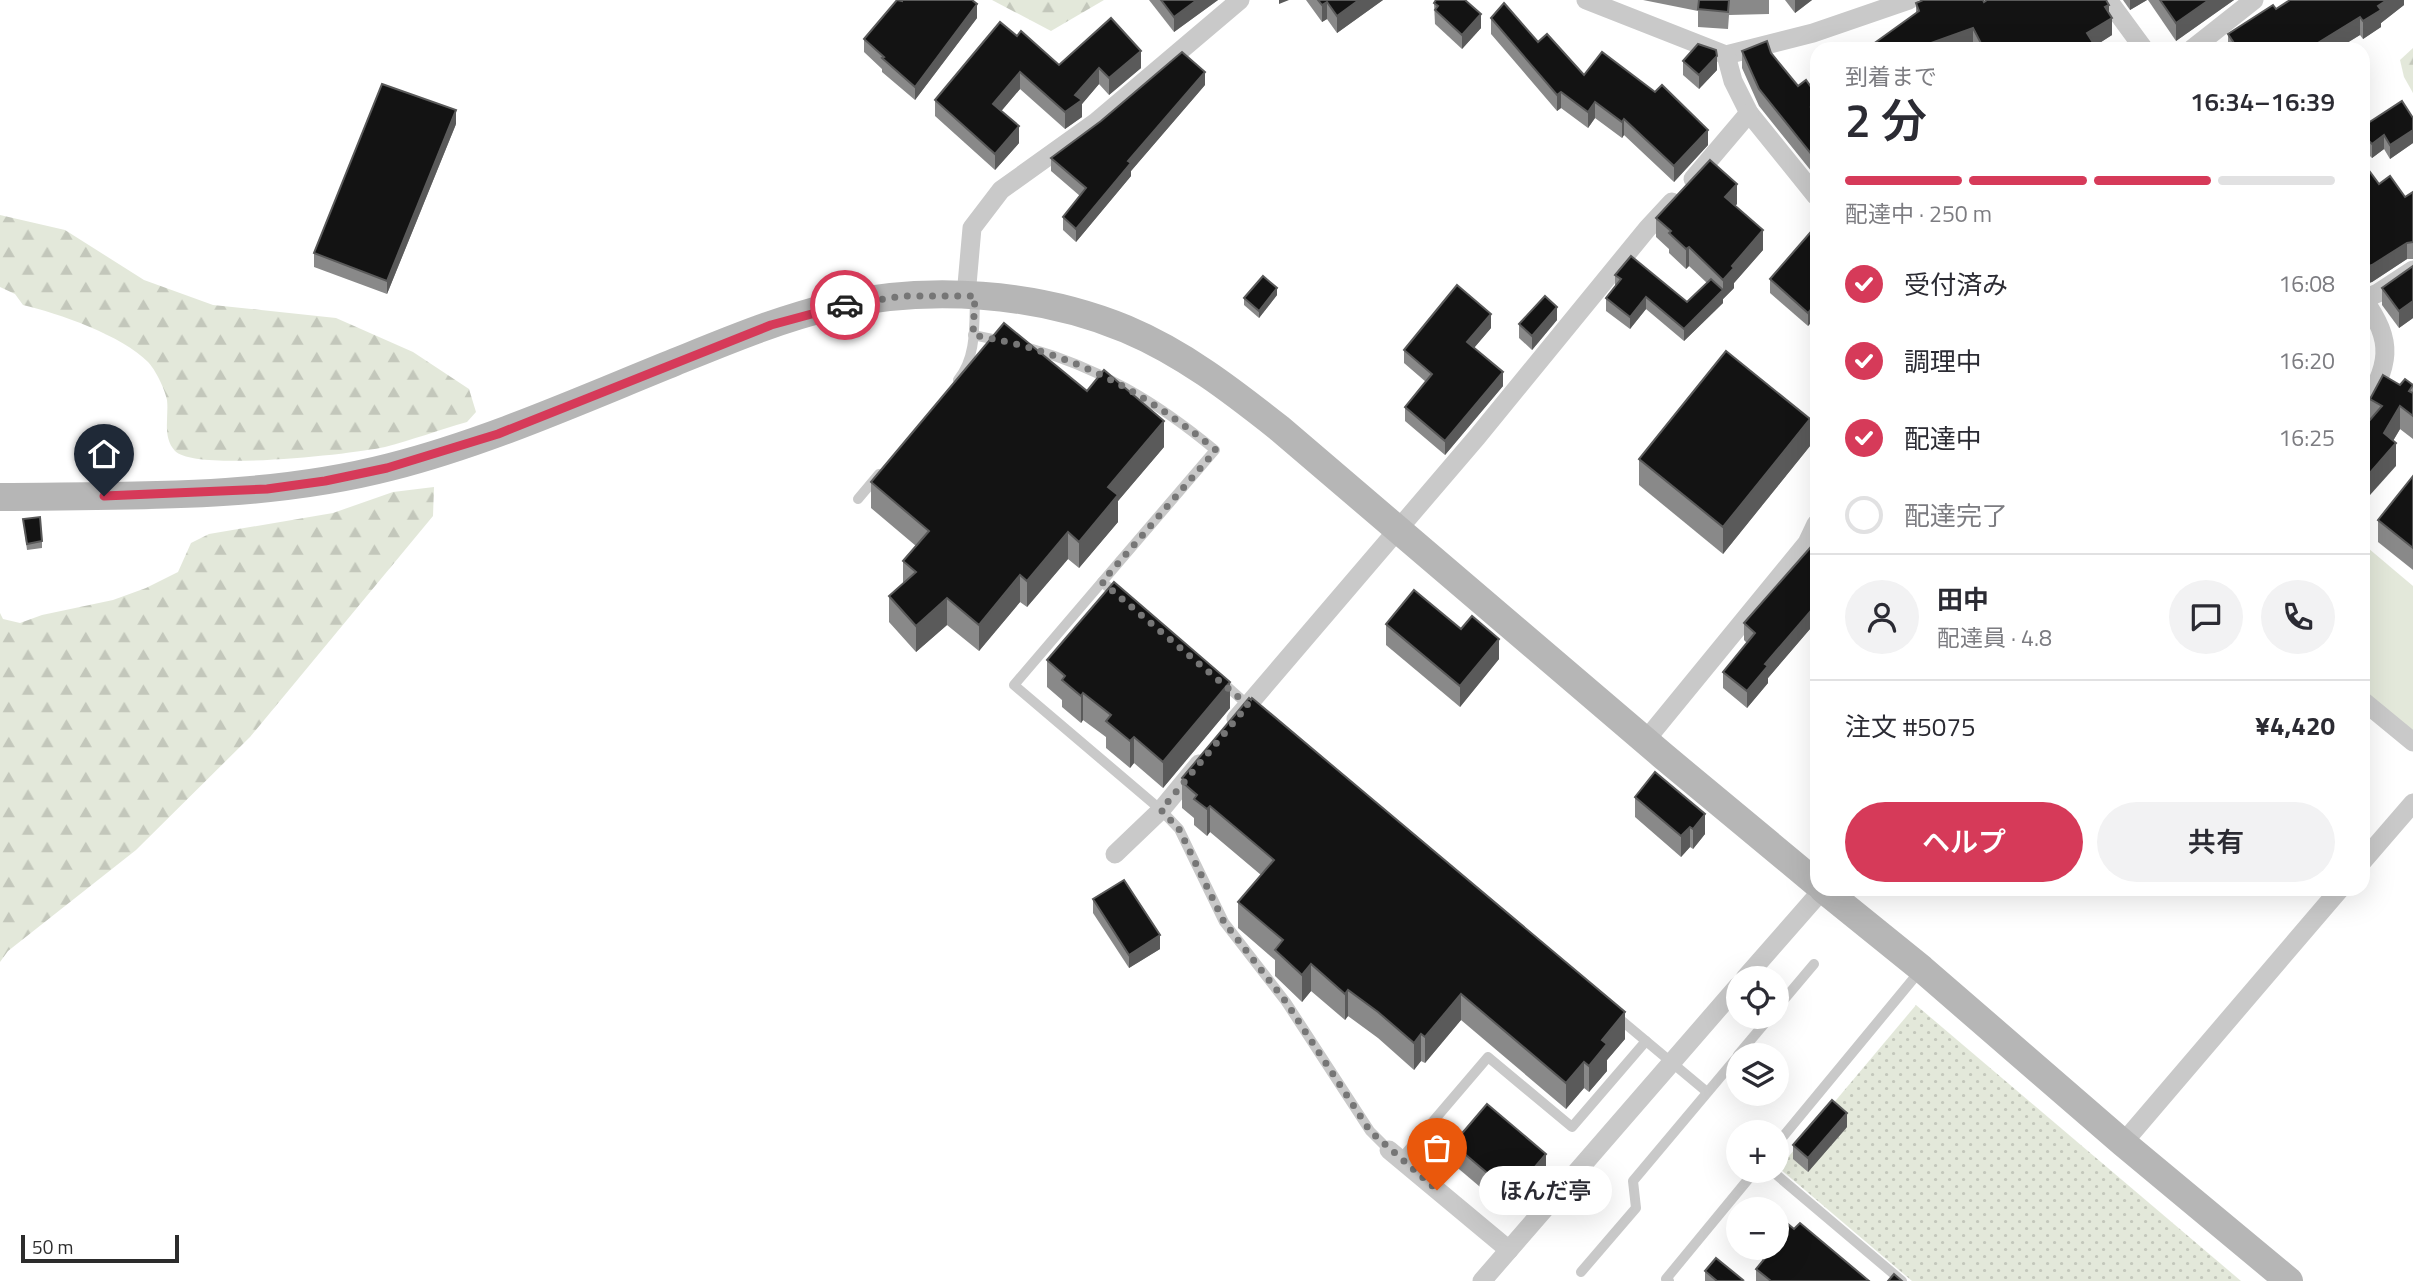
<!DOCTYPE html>
<html lang="ja">
<meta charset="utf-8">
<style>
:root{--surface:#fff;--page:#f2f2f3;--text:#2b2b33;--muted:#7c7c81;--line:#e1e1e2;--accent:#d63a59}
body{margin:0;font-family:"Titillium Web","Noto Sans JP",sans-serif;background:var(--page);color:var(--text);height:100vh;display:flex;flex-direction:column;font-size:26px;white-space:nowrap}
*{box-sizing:border-box;margin:0}
p{font-size:23px;color:var(--muted)}
.icon{flex:none;width:38px;height:38px;fill:none;stroke:currentColor;stroke-width:2;stroke-linecap:round;stroke-linejoin:round}
.map{position:relative;flex:1;overflow:hidden}
.side{position:absolute;left:1810px;top:42px;width:560px;height:854px;display:flex;flex-direction:column;background:var(--surface);border-radius:21px;box-shadow:0 7px 28px #0002}
.side>*{flex:none}
.controls{position:absolute;left:1726px;top:966px;display:grid;gap:14px}
.controls a{display:grid;place-items:center;width:63px;height:63px;border-radius:50%;background:var(--surface);box-shadow:0 7px 28px #0002;font-size:35px}
.scale{position:absolute;left:21px;bottom:18px;width:158px;box-sizing:border-box;padding-left:7px;border:4px solid #2c2c2c;border-top:0;font-size:19px;line-height:24px;white-space:nowrap;color:#2c2c2c;-webkit-text-stroke:5px #fff;paint-order:stroke}
.pin{position:absolute;display:grid;place-items:center;width:60px;height:60px;color:#fff;margin:-72px -30px;border-radius:50% 50% 50% 0;rotate:-45deg;box-shadow:0 0 7px #0007}
.pin .icon{rotate:45deg}
.courier{position:absolute;display:grid;place-items:center;width:70px;height:70px;margin:-35px;border:5px solid #d63a59;border-radius:50%;background:#fff;color:#222;box-shadow:0 2px 9px #0007}
.bubble{position:absolute;height:49px;border-radius:24px;background:var(--surface);box-shadow:0 7px 28px #0002;font-size:23px;font-weight:600;line-height:49px;text-align:center}
.summary em{font-style:normal;font-weight:600}
.summary div{display:flex;flex-direction:column-reverse}
.summary{display:flex;align-items:center;justify-content:space-between;height:119px;padding:0 35px}
h1{font-size:46px;font-weight:600;line-height:52px}
.bar{display:grid;grid-template-columns:repeat(4,1fr);gap:10px 7px;align-content:center;height:84px;padding:0 35px}
.bar i{height:9px;border-radius:5px;background:var(--line)}
.bar .selected{background:var(--accent)}
.bar p{grid-column:span 4}
.line{display:flex;align-items:center;gap:18px;padding:0 35px;border-top:2px solid var(--line)}
.line div{flex:1}
.round{display:grid;place-items:center;flex:none;width:74px;height:74px;border-radius:37px;background:var(--page)}
ol{padding:0 35px;list-style:none}
li{display:flex;align-items:center;gap:21px;height:77px}
li p{margin-inline-start:auto}
li .icon{padding:7px;border-radius:50%;background:var(--accent);color:#fff;stroke-width:4}
li:last-child{color:var(--muted)}
li i{width:38px;height:38px;border:4px solid var(--line);border-radius:50%}
.action{display:flex;gap:14px;margin-top:auto;padding:14px 35px}
.action a{flex:1;height:80px;border-radius:42px;background:var(--accent);color:#fff;font-size:28px;font-weight:600;line-height:80px;text-align:center}
.action a+a{background:var(--page);color:var(--text)}
.map>svg:first-child{display:block}
.grass{fill:#e3e8da}
.forest{fill:url(#forest-firs)}
.park{fill:url(#park-dots)}
.lines{fill:none;stroke-linecap:round;stroke-linejoin:round}
.lane{stroke:#c9c9c9;stroke-width:10}
.street{stroke:#c9c9c9;stroke-width:19}
.secondary{stroke:#b6b6b6;stroke-width:28}
.wall{fill:#898989}
.shaded-wall{fill:#5a5a5a}
.building{fill:#131313;stroke:#5a5a5a;stroke-width:2}
.done{stroke:#767676;stroke-width:7;stroke-dasharray:0 12.6}
.route{stroke:#d63a59;stroke-width:9}
</style>
<div class="map">
<svg width="2413" height="1281" viewBox="0 0 2413 1281">
<defs>
<pattern id="forest-firs" width="22" height="20" patternUnits="userSpaceOnUse" patternTransform="scale(1.75)"><rect width="22" height="20" fill="#e3e8da"/><path d="M5 1l3.5 6h-7zM16 11l3.5 6h-7z" fill="#c3c7bb"/></pattern>
<pattern id="park-dots" width="8" height="8" patternUnits="userSpaceOnUse" patternTransform="scale(1.75)"><rect width="8" height="8" fill="#e3e8da"/><path d="M2 2h.1M6 6h.1" fill="none" stroke="#c3c7bb" stroke-width="1.8" stroke-linecap="round"/></pattern>
</defs>
<rect width="100%" height="100%" fill="#fff"/>
<path class="grass" d="M2362,543L2413,586V733L2363,690Z"/>
<g class="forest">
<path d="M992,0H1104L1051,31Z"/>
<path d="M2413,48V93L2404,77L2400,60Z"/>
<path d="M0,215L65,230L144,280L213,305L336,318L413,352L469,389L476,412L467,422C439,430 412,440 385,447C354,454 195,472 175,451C162,437 169,417 167,400C165,389 155,369 148,362C123,336 58,313 23,305L15,294L0,287Z"/>
<path d="M434,487L433,516L250,737L136,850L8,951L0,962V613L3,619L20,623L42,615L113,600L146,588L178,572L191,543L209,534L333,513L393,492Z"/>
</g>
<path class="park" d="M1916,1005L2241,1281H1912L1779,1168Z"/>
<g class="lines">
<g class="lane">
<path d="M973,335L1002,341"/>
<path d="M1026,347C1100,368 1156,401 1215,450L1102,582L1118,595"/>
<path d="M958,380C977,357 974,324 975,297"/>
<path d="M858,499L879,474"/>
<path d="M1102,582L1014,685L1161,810L1179,829L1224,922L1286,1002L1370,1131L1389,1150"/>
<path d="M1221,681L1249,706"/>
<path d="M1776,1009L1814,964"/>
<path d="M1616,1016L1707,1092"/>
<path d="M1738,1055L1770,1017"/>
<path d="M1776,1145L1919,972"/>
<path d="M1400,1160L1488,1057L1572,1127L1646,1041"/>
<path d="M1772,1171L1902,1281"/>
<path d="M1581,1272L1636,1208L1633,1181L1738,1056"/>
<path d="M1669,1281L1666,1279L1755,1171"/>
</g>
<g class="street">
<path d="M1586,0L1726,55L1813,33L1909,0"/>
<path d="M2108,0L2144,49"/>
<path d="M2192,49L2254,0"/>
<path d="M1726,55L1733,81L1749,113L1816,196"/>
<path d="M1693,179L1749,113"/>
<path d="M966,296L972,228L1001,190L1096,122L1240,0"/>
<path d="M2362,297C2396,344 2389,364 2362,412"/>
<path d="M2364,299L2378,293L2413,270"/>
<path d="M2362,700L2413,742"/>
<path d="M1236,719L1477,437L1647,229L1672,202"/>
<path d="M1645,741L1807,543L1816,524"/>
<path d="M1115,854L1161,810L1199,764"/>
<path d="M2362,862L2413,803"/>
<path d="M1745,978L1823,889"/>
<path d="M2123,1143L2340,889"/>
<path d="M1389,1150L1509,1250"/>
<path d="M1482,1281L1738,986"/>
</g>
<g class="secondary">
<path d="M0,497C130,495 262,500 390,467C488,442 581,400 675,362C727,341 779,319 834,306C929,285 1036,292 1126,329C1183,353 1231,390 1279,428L1662,755L1816,883"/>
<path d="M1823,889L1922,969L2123,1143L2289,1281"/>
</g>
</g>
<g class="wall">
<path d="M1149,0H1218L1174,32Z"/>
<path d="M1306,0H1383L1337,33L1327,19L1322,22Z"/>
<path d="M1643,0H1769V14L1729,15L1728,29L1698,27V11Z"/>
<path d="M1785,0H1812L1795,13Z"/>
<path d="M2123,0H2147L2130,10Z"/>
<path d="M2148,0H2234L2176,41Z"/>
<path d="M2404,0V5L2381,23V27L2363,39L2360,35L2337,49H2228V34L2276,9Z"/>
<path d="M1984,2L2109,13L2112,35L2095,46L2097,49H1975L1973,45L1963,49H1869V47L1916,13V3Z"/>
<path d="M1434,3L1481,28L1462,49L1435,24Z"/>
<path d="M977,18L915,100L882,72V69L864,52V39Z"/>
<path d="M1491,18L1538,42L1584,75L1708,145L1674,182L1624,135L1622,138L1595,118L1588,128L1561,108L1557,111L1491,34Z"/>
<path d="M1017,36L1059,65L1141,68L1109,95L1099,84L1082,104V117L1065,129L1020,89L1001,111L1019,143L995,170L935,116V100Z"/>
<path d="M1742,51L1771,53L1798,86L1816,94V177L1759,106L1742,68Z"/>
<path d="M1683,61L1717,70L1699,89L1683,75Z"/>
<path d="M1205,85L1131,171V176L1076,242L1063,230V217L1080,196L1051,171V158Z"/>
<path d="M2413,118V143L2390,159L2384,149L2372,158L2362,148V127Z"/>
<path d="M456,124L387,294L314,267V253Z"/>
<path d="M2362,161L2379,184L2405,197L2413,192V259H2407L2372,282L2362,285Z"/>
<path d="M1737,204L1735,206L1763,250L1734,283V288L1723,299V303L1684,341L1646,309L1630,329L1606,311V298L1615,286V275L1687,302L1707,283L1689,266L1686,269L1669,253V249L1656,237V218Z"/>
<path d="M1816,226V317L1808,326L1770,293V279Z"/>
<path d="M2413,266V318L2399,328L2382,305V288Z"/>
<path d="M1277,295L1259,318L1244,305V298Z"/>
<path d="M1557,320L1532,350L1519,338V324Z"/>
<path d="M1491,328L1474,348L1503,386L1445,455L1405,421V407L1426,382L1404,363V350Z"/>
<path d="M2400,385H2413V439L2400,429L2393,441L2396,466L2370,421V399Z"/>
<path d="M1087,391L1164,447L1118,501V522L1079,568L1068,559L1027,607L1020,602L979,651L947,625L916,652L889,622V596L903,583V561L916,546L871,508V482Z"/>
<path d="M1810,446L1723,554L1639,485V459Z"/>
<path d="M2413,476V570L2378,542V520Z"/>
<path d="M23,519L42,541V548L27,550Z"/>
<path d="M1816,553V622L1768,678V683L1747,708L1723,688V672L1747,643L1744,640V623Z"/>
<path d="M1386,624L1461,629L1499,659L1460,707L1386,645Z"/>
<path d="M1047,660L1230,708L1163,788L1134,763L1130,768L1106,748V737L1083,720L1081,723L1062,707V700L1047,687Z"/>
<path d="M1182,778L1625,1039L1607,1060V1071L1589,1092L1584,1088L1566,1109L1461,1020L1425,1063L1421,1061L1414,1070L1378,1038L1348,1016L1345,1020L1311,991L1302,1002L1275,976V960L1238,928V902L1261,875L1210,832L1207,836L1194,825V818L1182,808Z"/>
<path d="M1635,797L1705,834L1693,849L1690,847L1681,857L1635,817Z"/>
<path d="M1093,899L1160,949L1129,968L1093,913Z"/>
<path d="M1847,1127L1808,1172L1793,1159V1145Z"/>
<path d="M1453,1144L1546,1174L1512,1214L1453,1164Z"/>
<path d="M1794,1229L1869,1281H1756V1269L1762,1262V1248H1776Z"/>
<path d="M1705,1271L1743,1281H1705Z"/>
</g>
<g class="shaded-wall">
<path d="M1197,0H1218L1174,32V17Z"/>
<path d="M1279,0H1289L1279,4Z"/>
<path d="M1359,0H1383L1337,33V16Z"/>
<path d="M1795,0H1812L1795,13Z"/>
<path d="M2130,0H2147L2130,10Z"/>
<path d="M2209,0H2234L2176,41V23Z"/>
<path d="M2387,0H2404V5L2381,23V27L2363,39V21L2378,6Z"/>
<path d="M1327,2V19L1322,22V5Z"/>
<path d="M977,4V18L915,100V87Z"/>
<path d="M2109,5V20L2112,18V35L2090,49L2087,33L2105,7Z"/>
<path d="M1481,14V28L1462,49V35Z"/>
<path d="M2360,17V35L2337,49H2308Z"/>
<path d="M1973,28V45L1963,49H1931V43Z"/>
<path d="M1141,51V68L1109,95V78Z"/>
<path d="M1717,56V70L1699,89V75Z"/>
<path d="M1099,68V84L1082,104V117L1065,129V112L1075,95Z"/>
<path d="M1020,72V89L993,121V104Z"/>
<path d="M1205,72V85L1131,171V176L1076,242V229L1128,161Z"/>
<path d="M1561,92V108L1557,111V95Z"/>
<path d="M1595,102V118L1588,128V112Z"/>
<path d="M1816,103V121L1814,123L1811,107Z"/>
<path d="M456,110V124L387,294V281Z"/>
<path d="M1624,119V135L1622,138V122Z"/>
<path d="M1019,126V143L995,170V154Z"/>
<path d="M1708,130V145L1674,182V166Z"/>
<path d="M2413,130V143L2390,159V145Z"/>
<path d="M2384,135V149L2372,158V144Z"/>
<path d="M1737,184V204L1725,217V197Z"/>
<path d="M1763,230V250L1734,283V288L1723,299V280L1732,266Z"/>
<path d="M2407,243V259L2372,282L2362,285V268Z"/>
<path d="M1689,247V266L1686,269V249Z"/>
<path d="M1277,288V295L1259,318V311Z"/>
<path d="M1723,290V303L1684,341V329Z"/>
<path d="M1646,297V309L1630,329V317Z"/>
<path d="M2413,301V318L2399,328V311Z"/>
<path d="M1816,303V317L1808,326V313Z"/>
<path d="M1557,307V320L1532,350V336Z"/>
<path d="M1491,314V328L1467,356V342Z"/>
<path d="M2368,318V331L2362,338V324Z"/>
<path d="M1503,372V386L1445,455V441Z"/>
<path d="M2400,406V429L2384,456V433Z"/>
<path d="M1810,419V446L1723,554V527Z"/>
<path d="M1164,421V447L1118,501V522L1079,568V542L1108,487Z"/>
<path d="M2396,443V466L2362,504V482Z"/>
<path d="M1068,532V559L1027,607V581Z"/>
<path d="M1020,575V602L979,651V625Z"/>
<path d="M947,598V625L916,652V626Z"/>
<path d="M1816,605V622L1768,678V683L1747,708V691L1765,664Z"/>
<path d="M1499,639V659L1460,707V686Z"/>
<path d="M1230,682V708L1163,788V762Z"/>
<path d="M1083,693V720L1081,723V696Z"/>
<path d="M1134,737V763L1130,768V741Z"/>
<path d="M1210,806V832L1207,836V809Z"/>
<path d="M1705,814V834L1693,849V829Z"/>
<path d="M1690,827V847L1681,857V836Z"/>
<path d="M1160,935V949L1129,968V955Z"/>
<path d="M1311,964V991L1302,1002V975Z"/>
<path d="M1348,990V1016L1345,1020V994Z"/>
<path d="M1461,994V1020L1425,1063V1037Z"/>
<path d="M1625,1012V1039L1607,1060V1071L1589,1092V1066L1602,1040Z"/>
<path d="M1421,1034V1061L1414,1070V1043Z"/>
<path d="M1584,1062V1088L1566,1109V1083Z"/>
<path d="M1847,1113V1127L1808,1172V1158Z"/>
<path d="M1546,1154V1174L1512,1214V1194Z"/>
</g>
<g class="building">
<path d="M897,0L902,1V0H972L977,4L915,87L882,58L884,57L864,39Z"/>
<path d="M1161,0H1197L1174,17Z"/>
<path d="M1318,0H1359L1337,16L1327,2L1322,5Z"/>
<path d="M1436,0H1465L1481,14L1462,35L1435,10L1438,6L1434,3Z"/>
<path d="M1699,0H1729L1728,12L1698,9Z"/>
<path d="M1923,0H1983L1984,2L1987,0H2106L2109,5L2105,7L2112,18L2087,33L2097,49H1984L1973,28L1931,43L1935,49H1870L1869,47L1919,11L1916,3Z"/>
<path d="M2160,0H2209L2176,23Z"/>
<path d="M2290,0H2387L2378,6L2381,10L2363,21L2360,17L2308,49H2238L2228,34L2273,5L2276,9Z"/>
<path d="M1504,3L1538,42L1547,34L1584,75L1602,52L1655,92L1662,85L1708,130L1674,166L1624,119L1622,122L1595,102L1588,112L1561,92L1557,95L1491,18Z"/>
<path d="M1111,18L1141,51L1109,78L1099,68L1075,95L1082,100L1065,112L1020,72L993,104L1019,126L995,154L935,100L1000,22L1017,36L1021,31L1059,65Z"/>
<path d="M1767,41L1771,53L1798,86L1806,80L1816,94V103L1811,107L1814,110L1812,112L1816,117V160L1759,89L1742,51Z"/>
<path d="M1698,44L1716,50L1717,56L1699,75L1683,61Z"/>
<path d="M1182,52L1205,72L1128,161L1131,163L1076,229L1063,217L1086,188L1051,158L1101,121Z"/>
<path d="M382,84L456,110L387,281L314,253Z"/>
<path d="M2402,101L2413,118V130L2390,145L2384,135L2372,144L2362,134V127Z"/>
<path d="M1710,160L1737,184L1725,197L1763,230L1732,266L1734,268L1723,280L1689,247L1686,249L1669,233L1671,231L1656,218Z"/>
<path d="M2362,161L2379,184L2390,176L2405,197L2413,192V242L2407,243L2372,265L2362,268Z"/>
<path d="M1816,226V303L1808,313L1770,279Z"/>
<path d="M1631,256L1687,302L1711,279L1723,290L1684,329L1646,297L1630,317L1606,298L1621,279L1615,275Z"/>
<path d="M2413,266V301L2399,311L2382,288Z"/>
<path d="M1263,276L1277,288L1259,311L1244,298Z"/>
<path d="M1457,285L1491,314L1467,342L1503,372L1445,441L1405,407L1432,374L1404,350Z"/>
<path d="M1545,296L1557,307L1532,336L1519,324Z"/>
<path d="M2362,309L2368,318L2362,324Z"/>
<path d="M1004,323L1087,391L1104,370L1164,421L1108,487L1118,495L1079,542L1068,532L1027,581L1020,575L979,625L947,598L916,626L889,596L916,572L903,561L929,531L871,482Z"/>
<path d="M1726,351L1810,419L1723,527L1639,459Z"/>
<path d="M2383,375L2400,385L2405,379L2413,385L2409,391L2413,393V416L2400,406L2384,433L2396,443L2362,482V429L2382,406L2370,399Z"/>
<path d="M2413,476V548L2378,520Z"/>
<path d="M40,517L42,541L27,544L23,519Z"/>
<path d="M1810,548L1816,553V605L1765,664L1768,666L1747,691L1723,672L1755,633L1744,623Z"/>
<path d="M1114,582L1230,682L1163,762L1134,737L1130,741L1106,721L1111,715L1083,693L1081,696L1062,680L1065,676L1047,660Z"/>
<path d="M1414,590L1461,629L1472,616L1499,639L1460,686L1386,624Z"/>
<path d="M1249,698L1251,700L1252,698L1625,1012L1602,1040L1607,1044L1589,1066L1584,1062L1566,1083L1461,994L1425,1037L1421,1034L1414,1043L1378,1012L1348,990L1345,994L1311,964L1302,975L1275,950L1283,940L1238,902L1274,860L1210,806L1207,809L1194,799L1197,795L1182,782L1184,780L1182,778Z"/>
<path d="M1655,772L1705,814L1693,829L1690,827L1681,836L1635,797Z"/>
<path d="M1124,880L1160,935L1129,955L1093,899Z"/>
<path d="M1832,1100L1847,1113L1808,1158L1793,1145Z"/>
<path d="M1487,1104L1546,1154L1512,1194L1453,1144Z"/>
<path d="M1782,1219L1794,1229L1800,1223L1869,1281H1771L1756,1269L1771,1251L1767,1248H1776V1226Z"/>
<path d="M1716,1258L1743,1280L1741,1281H1717L1705,1271Z"/>
<path d="M1894,1274L1902,1281H1888Z"/>
</g>
<g class="lines">
<path class="done" d="M845,305L903,296H975L973,335C1071,352 1139,388 1216,450L1102,582L1248,705L1161,810L1179,829L1224,922L1286,1002L1370,1131L1437,1190"/>
<path class="route" d="M104,496L267,489L325,481L387,468L498,434L771,325L845,305"/>
</g>
</svg>
<div class="controls">
<a><svg class="icon" aria-label="locate" viewBox="0 0 24 24"><circle cx="12" cy="12" r="6"/><path d="M12 2v4M12 18v4M2 12h4M18 12h4"/></svg></a>
<a><svg class="icon" aria-label="layers" viewBox="0 0 24 24"><path d="M12 4l9 5-9 5-9-5zM3 14l9 5 9-5"/></svg></a>
<a>+</a>
<a>−</a>
</div>
<div class="scale">50 m</div>
<div class="pin" style="left:1437px;top:1190px;background:#ea580c"><svg class="icon" aria-label="bag" viewBox="0 0 24 24"><path d="M5 8h14l-1 12H6zM9 8a3 3 0 0 1 6 0"/></svg></div>
<div class="pin" style="left:104px;top:496px;background:#1f2937"><svg class="icon" aria-label="home" viewBox="0 0 24 24"><path d="M3 11l9-7 9 7M6 9v11h12V9"/></svg></div>
<div class="courier" style="left:845px;top:305px"><svg class="icon" aria-label="car" viewBox="0 0 24 24"><path d="M5 17H2v-5l4-1 3-4h7l3 4 3 1v5h-3M9 17h6M6 11h13"/><circle cx="7" cy="17" r="2"/><circle cx="17" cy="17" r="2"/></svg></div>
<div class="bubble" style="left:1479px;top:1166px;width:133px">ほんだ亭</div>
<section class="side">
<div class="summary"><div><h1>2 分</h1><p>到着まで</p></div><em>16:34–16:39</em></div>
<div class="bar"><i class="selected"></i><i class="selected"></i><i class="selected"></i><i></i><p>配達中 · 250 m</p></div>
<ol>
<li><svg class="icon" aria-label="check" viewBox="0 0 24 24"><path d="M5 12l5 5 9-10"/></svg>受付済み<p>16:08</p></li>
<li><svg class="icon" aria-label="check" viewBox="0 0 24 24"><path d="M5 12l5 5 9-10"/></svg>調理中<p>16:20</p></li>
<li><svg class="icon" aria-label="check" viewBox="0 0 24 24"><path d="M5 12l5 5 9-10"/></svg>配達中<p>16:25</p></li>
<li><i></i>配達完了</li>
</ol>
<div class="line" style="height:126px"><a class="round"><svg class="icon" aria-label="person" viewBox="0 0 24 24"><circle cx="12" cy="8" r="4"/><path d="M4 21q1-7 8-7t8 7"/></svg></a><div><b>田中</b><p>配達員 · 4.8</p></div><a class="round"><svg class="icon" aria-label="chat" viewBox="0 0 24 24"><path d="M4 5h16v11H9l-5 4z"/></svg></a><a class="round"><svg class="icon" aria-label="phone" viewBox="0 0 24 24"><path d="M5 4h4l2 5-3 2q2 4 5 5l2-3 5 2v4C11 20 4 13 5 4z"/></svg></a></div>
<div class="line" style="height:91px"><div>注文 #5075</div><b>¥4,420</b></div>
<div class="action"><a>ヘルプ</a><a>共有</a></div>
</section>
</div>
